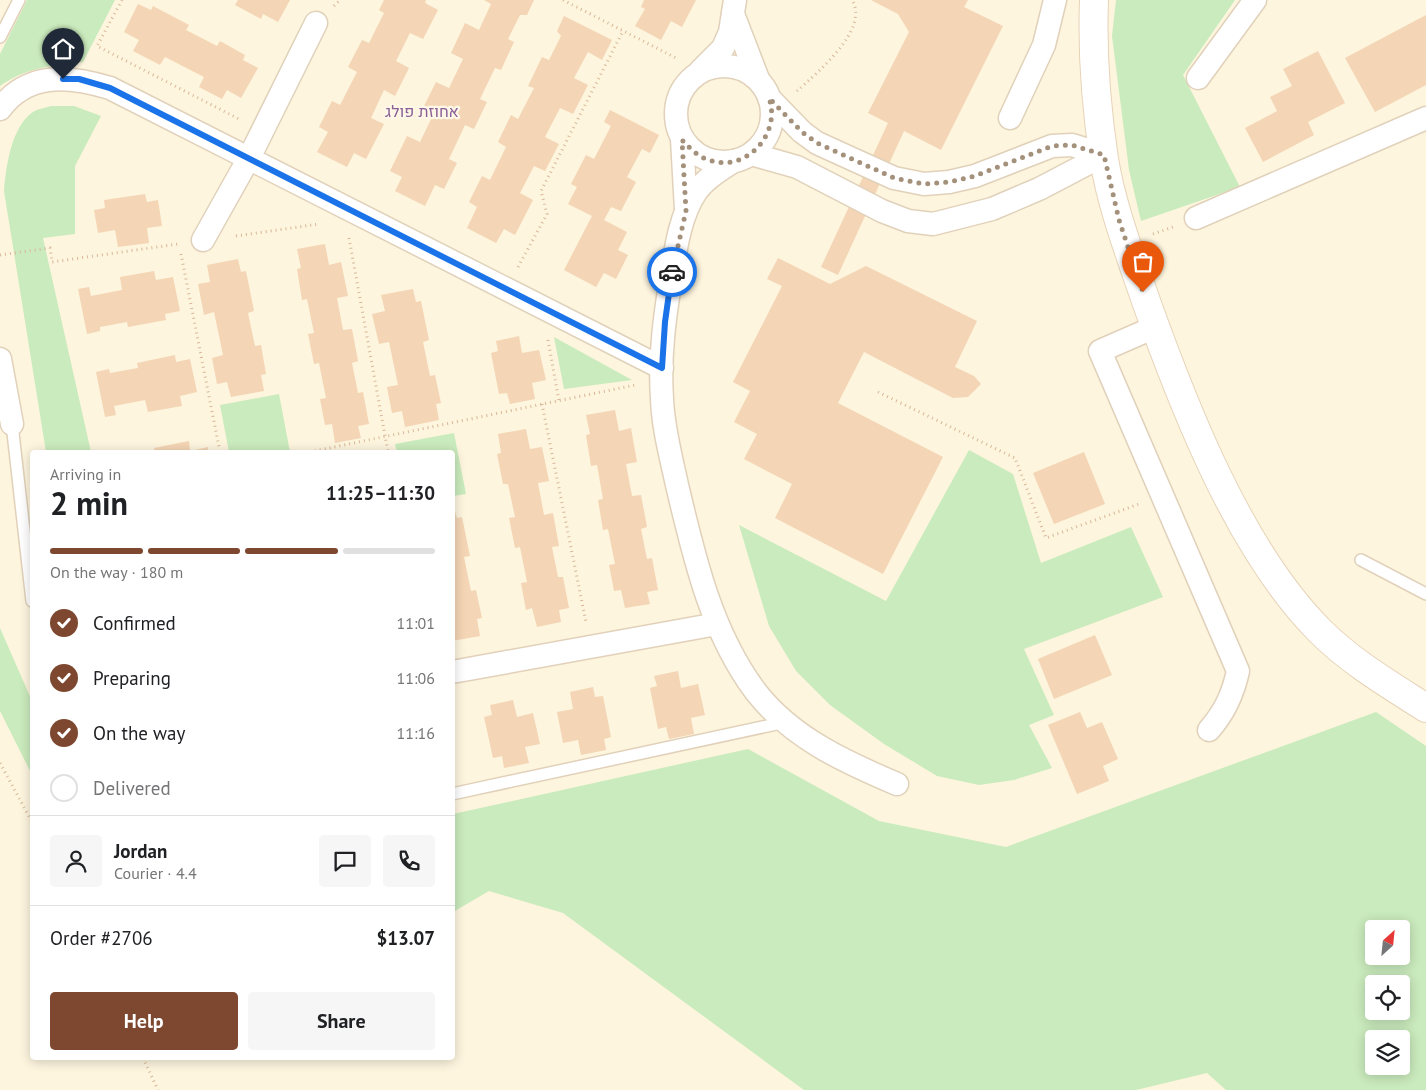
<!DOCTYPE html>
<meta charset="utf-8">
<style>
:root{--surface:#fff;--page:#f6f6f6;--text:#202124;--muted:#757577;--line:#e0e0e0;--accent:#7d482f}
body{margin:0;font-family:"PT Sans",Heebo,sans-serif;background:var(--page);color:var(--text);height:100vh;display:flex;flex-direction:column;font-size:19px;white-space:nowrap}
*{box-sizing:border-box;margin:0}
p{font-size:16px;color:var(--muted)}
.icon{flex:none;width:28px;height:28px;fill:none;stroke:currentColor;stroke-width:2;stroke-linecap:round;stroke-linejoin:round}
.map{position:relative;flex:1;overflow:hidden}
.sheet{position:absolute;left:30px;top:450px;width:425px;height:610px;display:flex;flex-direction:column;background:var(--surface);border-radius:5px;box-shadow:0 2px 12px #0003}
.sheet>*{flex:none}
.needle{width:32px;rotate:27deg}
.fabs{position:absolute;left:1365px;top:920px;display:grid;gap:10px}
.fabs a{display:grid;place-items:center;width:45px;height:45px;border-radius:5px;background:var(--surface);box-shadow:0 2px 12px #0003;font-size:25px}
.pin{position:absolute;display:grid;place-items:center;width:42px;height:42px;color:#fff;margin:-51px -21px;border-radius:50% 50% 50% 0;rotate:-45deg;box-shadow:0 0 5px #0007}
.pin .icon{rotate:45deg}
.courier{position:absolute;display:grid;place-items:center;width:50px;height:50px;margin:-25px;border:4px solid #1a73e8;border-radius:50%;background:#fff;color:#222;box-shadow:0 1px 6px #0007}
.summary em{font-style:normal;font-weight:700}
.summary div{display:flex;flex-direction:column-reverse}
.summary{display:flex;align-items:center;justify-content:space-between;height:85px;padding:0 20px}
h1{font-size:32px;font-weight:700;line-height:38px}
.bar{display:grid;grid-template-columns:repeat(4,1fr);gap:8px 5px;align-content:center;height:60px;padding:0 20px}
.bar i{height:6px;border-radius:4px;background:var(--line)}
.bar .selected{background:var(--accent)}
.bar p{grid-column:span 4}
.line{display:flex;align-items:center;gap:12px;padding:0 20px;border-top:1px solid var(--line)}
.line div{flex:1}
.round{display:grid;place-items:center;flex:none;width:52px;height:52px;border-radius:5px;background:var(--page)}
ol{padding:0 20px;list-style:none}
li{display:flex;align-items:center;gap:15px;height:55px}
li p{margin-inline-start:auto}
li .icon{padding:5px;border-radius:50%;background:var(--accent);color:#fff;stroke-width:4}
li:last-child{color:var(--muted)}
li i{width:28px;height:28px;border:2px solid var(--line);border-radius:50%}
.primary-button{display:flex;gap:10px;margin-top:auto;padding:10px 20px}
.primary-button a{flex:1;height:58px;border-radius:5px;background:var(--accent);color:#fff;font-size:20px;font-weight:700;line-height:58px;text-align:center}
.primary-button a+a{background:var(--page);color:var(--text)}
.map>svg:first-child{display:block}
.green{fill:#caebbd;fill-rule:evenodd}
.building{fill:#f4d5b5}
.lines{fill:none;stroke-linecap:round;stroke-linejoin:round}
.lane-casing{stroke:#e1d1ba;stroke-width:14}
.street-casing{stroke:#e1d1ba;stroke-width:25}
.secondary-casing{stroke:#e7d3b8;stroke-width:30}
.path{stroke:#d8b898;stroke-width:3;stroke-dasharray:1 4;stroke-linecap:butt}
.lane{stroke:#fff;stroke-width:11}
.street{stroke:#fff;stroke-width:22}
.secondary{stroke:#fff;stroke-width:28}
.done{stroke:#a4917b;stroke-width:5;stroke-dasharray:0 9}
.route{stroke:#1a73e8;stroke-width:6}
.labels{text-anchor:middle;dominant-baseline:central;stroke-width:4.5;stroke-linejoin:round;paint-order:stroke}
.neighbourhood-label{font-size:16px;fill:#8b6098;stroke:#fff8e6}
</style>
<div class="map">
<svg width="1426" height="1090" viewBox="0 0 1426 1090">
<rect width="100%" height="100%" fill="#fdf5de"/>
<g class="green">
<path d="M27,0H115L83,62C53,65 25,68 0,86V54Z"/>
<path d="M1116,0H1235L1183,75L1240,187L1141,221L1129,170L1112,36Z"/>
<path d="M51,106H74L101,116L75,166V234L43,238L91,452H46L4,191C6,167 11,127 33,112C37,109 45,108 51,106Z"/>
<path d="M554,337L632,380L564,389Z"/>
<path d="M279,394L290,452H229L220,405Z"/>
<path d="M454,433L466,494L453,496L452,452H397L395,444Z"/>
<path d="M969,450L1013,474L1041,563L1131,527L1163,597L1024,649L1054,715L1029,725L1052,768L1014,780L979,785L937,776L884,744L830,705L796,671L769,626L739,525L886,601Z"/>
<path d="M0,628L32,701V775L0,711Z"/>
<path d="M1376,712L1426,746V1090H1226L1207,1073L1136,1090H804L563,913L489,891L453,912V814L748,749L879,821L1006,847ZM1374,929H1401V956H1374ZM1374,984H1401V1011H1374ZM1374,1039H1401V1066H1374Z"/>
</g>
<g class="building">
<path d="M238,0H290L278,22L263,14L261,19L235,5Z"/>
<path d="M384,0H426L425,3L438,10L423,39L410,33L396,61L409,68L395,96L384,90L371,118L384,124L366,159L354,153L347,167L317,152L328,132L319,127L332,101L340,105L357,72L348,67L362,40L369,43L384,13L379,10Z"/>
<path d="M484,0H534L527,15H520L508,39L514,42L501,70L495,68L480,99L487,102L474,129L465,125L449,159L457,163L444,189L435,185L425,206L395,191L402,177L390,171L407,136L420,142L433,115L422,110L436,82L449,88L463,59L451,53L465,23L479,30L491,4Z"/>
<path d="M644,0H696L682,27L671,21L661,40L635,26L645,9L641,7Z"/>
<path d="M871,0H968L964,7L1003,26L941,150L904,131L838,275L821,267L888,123L868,113L909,32L898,14Z"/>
<path d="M138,4L151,10L153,6L189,25L186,30L217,46L220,41L245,55L243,60L258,68L241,98L227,90L222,99L199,87L204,77L165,57L160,65L133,51L139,40L124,32Z"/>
<path d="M1426,15V85L1375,112L1345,58Z"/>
<path d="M564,16L612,40L602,60L588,52L574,78L588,85L573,114L560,108L545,137L559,144L545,171L534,166L520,193L533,200L515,235L504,229L496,243L467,228L477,207L469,202L482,176L490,180L506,147L498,142L511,115L518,119L534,88L528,86L542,57L549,60L561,36L557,31Z"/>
<path d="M1318,51L1345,103L1308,122L1314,135L1263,162L1245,128L1277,111L1270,97L1292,86L1283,69Z"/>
<path d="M610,110L659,135L650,153L642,149L627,177L636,182L621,211L611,207L604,220L627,232L618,250L628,255L616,279L604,273L596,287L564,270L592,216L568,204L577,187L571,184L586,155L594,159L611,126L604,122Z"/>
<path d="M145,194L147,202L158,200L162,226L147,228L149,243L118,247L115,230L98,233L94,210L105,208L104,200Z"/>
<path d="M325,244L329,265L341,262L348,296L337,298L343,330L352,329L358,361L352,363L358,393L363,392L369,424L358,426L361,438L335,443L332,424L325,425L320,399L326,398L319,363L314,364L308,334L314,333L307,299L302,300L297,269L301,268L297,249Z"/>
<path d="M778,258L830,284L866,266L977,321L955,367L974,376L981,384L968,397L953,398L864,352L838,403L943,457L883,574L775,518L792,484L744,459L757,434L734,422L750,391L733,382L782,286L767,279Z"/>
<path d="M238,259L241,272L246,271L254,311L248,313L255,346L261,345L266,374L261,375L264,391L231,397L227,382L217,384L212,358L223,355L214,312L204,315L198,284L210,282L207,265Z"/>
<path d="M154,271L156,280L173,277L180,311L165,314L166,320L128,327L127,322L100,327V331L87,334L78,289L89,287L91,296L122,290L120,277Z"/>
<path d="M413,289L416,302L421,301L429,340L423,342L430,376L435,375L441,403L436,404L439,420L405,427L402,411L392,413L387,387L398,385L389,342L379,344L372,314L385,311L381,295Z"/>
<path d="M519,336L522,353L539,350L546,380L532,383L535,399L510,404L507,393L499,394L491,353L498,351L496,341Z"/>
<path d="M175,355L176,362L190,359L197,392L180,396L182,406L148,412L145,400L114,406L116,415L105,417L96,372L109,369L110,373L138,368L137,363Z"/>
<path d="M615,410L619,431L631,428L637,462L626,464L632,496L641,495L647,527L641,529L647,559L652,558L658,590L647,592L650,604L625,608L621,590L614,591L609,565L615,564L608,529L603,530L598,500L603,499L597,465L591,466L586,435L590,434L586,415Z"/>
<path d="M526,429L530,449L542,447L549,481L538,483L544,515L553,513L559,546L552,547L558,577H563L569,608L559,610L561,622L537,627L532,608L526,610L521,583L527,582L520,547L515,548L509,518L515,517L508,484H503L497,454L501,453L498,434Z"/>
<path d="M189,441L190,451L208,447V452H155L154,448Z"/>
<path d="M1084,452L1105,504L1054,524L1033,473Z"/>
<path d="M452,502L457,518L462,517L470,556L464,557L471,591L476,590L482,618L477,619L480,636L452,641Z"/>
<path d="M1095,635L1112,675L1054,699L1038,659Z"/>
<path d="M678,671L681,688L698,684L705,715L691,718L694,734L669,739L666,727L658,729L650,688L657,686L654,676Z"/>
<path d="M593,687L595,697L603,696L611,737L604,739L606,750L581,755L578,740L563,743L557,712L573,709L570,692Z"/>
<path d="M513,700L517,717L533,713L540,744L525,747L529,763L504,768L502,756L493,758L484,717L492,715L490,705Z"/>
<path d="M1080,712L1087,728L1102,722L1118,759L1103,766L1109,781L1077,794L1048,725Z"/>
</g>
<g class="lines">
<g class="lane-casing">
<g id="lane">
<path d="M0,37L19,0"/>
<path d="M12,424L32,601"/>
<path d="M1361,560L1426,594"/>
<path d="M452,794L786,722"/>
</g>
</g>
<g class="street-casing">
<g id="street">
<path d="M733,14L758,79"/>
<circle cx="724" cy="114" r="48"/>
<path d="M701,70L723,48L730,32L735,0"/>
<path d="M1198,78L1255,0"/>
<path d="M769,98L802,132L817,143L894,178L924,184L949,182L975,176L1052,146L1072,145L1104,155"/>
<path d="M0,109C28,71 70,76 110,88L662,368"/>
<path d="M1010,118L1044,45L1055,0"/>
<path d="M682,139L686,210"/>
<path d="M751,154L797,167L882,211L908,221L933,224L992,209L1039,189L1104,155"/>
<path d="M734,161C720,170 705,179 696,192C681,214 676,246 672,272C665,314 659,356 662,399C663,428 671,457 677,485C694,557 711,632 756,692C792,738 845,762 897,784"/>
<path d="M1196,218L1426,118"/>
<path d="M203,240L249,158L316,23"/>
<path d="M1155,327L1100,351L1238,671C1233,694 1225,712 1209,730"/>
<path d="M0,359L12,424"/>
<path d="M452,672L717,624"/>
</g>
</g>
<g class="secondary-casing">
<path id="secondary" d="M1094,0C1092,53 1096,106 1104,159C1112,208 1131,257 1147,304C1185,410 1240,551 1320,631C1351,662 1390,685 1426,708"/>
</g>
<g class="path">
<path d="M122,0L97,46L239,119"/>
<path d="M563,0L678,59"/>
<path d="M334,6L340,0"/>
<path d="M797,91C817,73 870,29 852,0"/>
<path d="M1153,234L1173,227"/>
<path d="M236,236L319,224"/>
<path d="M349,238L388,452"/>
<path d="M181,254L220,452"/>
<path d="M0,255L50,248L52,262L178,244"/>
<path d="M518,267L547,214L541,191L623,31"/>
<path d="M548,340L559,401"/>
<path d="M878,392L1015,458L1046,538L1139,504"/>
<path d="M542,404L586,622"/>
<path d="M310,452L635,385"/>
<path d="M0,763L32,822"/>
<path d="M143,1058L158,1090"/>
</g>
<use href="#lane" class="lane"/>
<use href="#street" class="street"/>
<use href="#secondary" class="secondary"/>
</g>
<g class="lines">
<path class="done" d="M672,272L686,211L682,140C689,147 696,155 706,159C744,175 782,135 769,98L802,132L817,143L894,178L924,184L949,182L975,176L1052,146L1072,145L1104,155L1119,220L1143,292"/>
<path class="route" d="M63,79H79L110,88L662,368L665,322L672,272"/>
</g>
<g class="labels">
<g class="neighbourhood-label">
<text x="422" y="111">אחוזת פולג</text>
</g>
</g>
</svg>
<div class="fabs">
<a><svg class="needle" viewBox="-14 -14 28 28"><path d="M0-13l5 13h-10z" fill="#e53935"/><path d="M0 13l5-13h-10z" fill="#757577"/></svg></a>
<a><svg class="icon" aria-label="locate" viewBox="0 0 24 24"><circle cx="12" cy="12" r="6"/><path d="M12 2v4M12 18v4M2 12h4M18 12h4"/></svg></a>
<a><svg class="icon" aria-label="layers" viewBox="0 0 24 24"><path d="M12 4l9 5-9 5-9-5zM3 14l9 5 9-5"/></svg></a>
</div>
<div class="pin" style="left:1143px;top:292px;background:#ea580c"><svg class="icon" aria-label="bag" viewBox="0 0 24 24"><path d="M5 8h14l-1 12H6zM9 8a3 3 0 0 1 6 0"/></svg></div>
<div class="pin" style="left:63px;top:79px;background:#1f2937"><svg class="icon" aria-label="home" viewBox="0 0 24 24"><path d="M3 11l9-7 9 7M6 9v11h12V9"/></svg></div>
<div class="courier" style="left:672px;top:272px"><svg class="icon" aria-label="car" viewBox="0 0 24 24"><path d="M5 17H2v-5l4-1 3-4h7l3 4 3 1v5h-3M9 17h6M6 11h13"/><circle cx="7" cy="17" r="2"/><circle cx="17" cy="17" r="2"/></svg></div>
<section class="sheet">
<div class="summary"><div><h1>2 min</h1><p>Arriving in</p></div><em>11:25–11:30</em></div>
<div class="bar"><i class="selected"></i><i class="selected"></i><i class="selected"></i><i></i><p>On the way · 180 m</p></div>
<ol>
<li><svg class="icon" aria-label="check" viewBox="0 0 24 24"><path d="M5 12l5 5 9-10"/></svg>Confirmed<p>11:01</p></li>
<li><svg class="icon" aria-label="check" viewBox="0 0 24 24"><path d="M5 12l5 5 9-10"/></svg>Preparing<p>11:06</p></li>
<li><svg class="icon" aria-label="check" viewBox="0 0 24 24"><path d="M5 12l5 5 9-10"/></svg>On the way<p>11:16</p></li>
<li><i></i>Delivered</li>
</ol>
<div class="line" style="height:90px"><a class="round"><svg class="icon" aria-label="person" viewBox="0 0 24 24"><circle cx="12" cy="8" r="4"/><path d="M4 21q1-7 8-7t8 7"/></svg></a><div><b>Jordan</b><p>Courier · 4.4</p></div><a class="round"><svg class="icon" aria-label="chat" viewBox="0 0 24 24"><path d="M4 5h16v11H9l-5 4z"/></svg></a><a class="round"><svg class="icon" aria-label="phone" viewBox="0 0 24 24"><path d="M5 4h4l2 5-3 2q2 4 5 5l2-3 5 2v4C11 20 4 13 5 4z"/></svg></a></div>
<div class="line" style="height:65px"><div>Order #2706</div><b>$13.07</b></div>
<div class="primary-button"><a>Help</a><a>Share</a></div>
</section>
</div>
